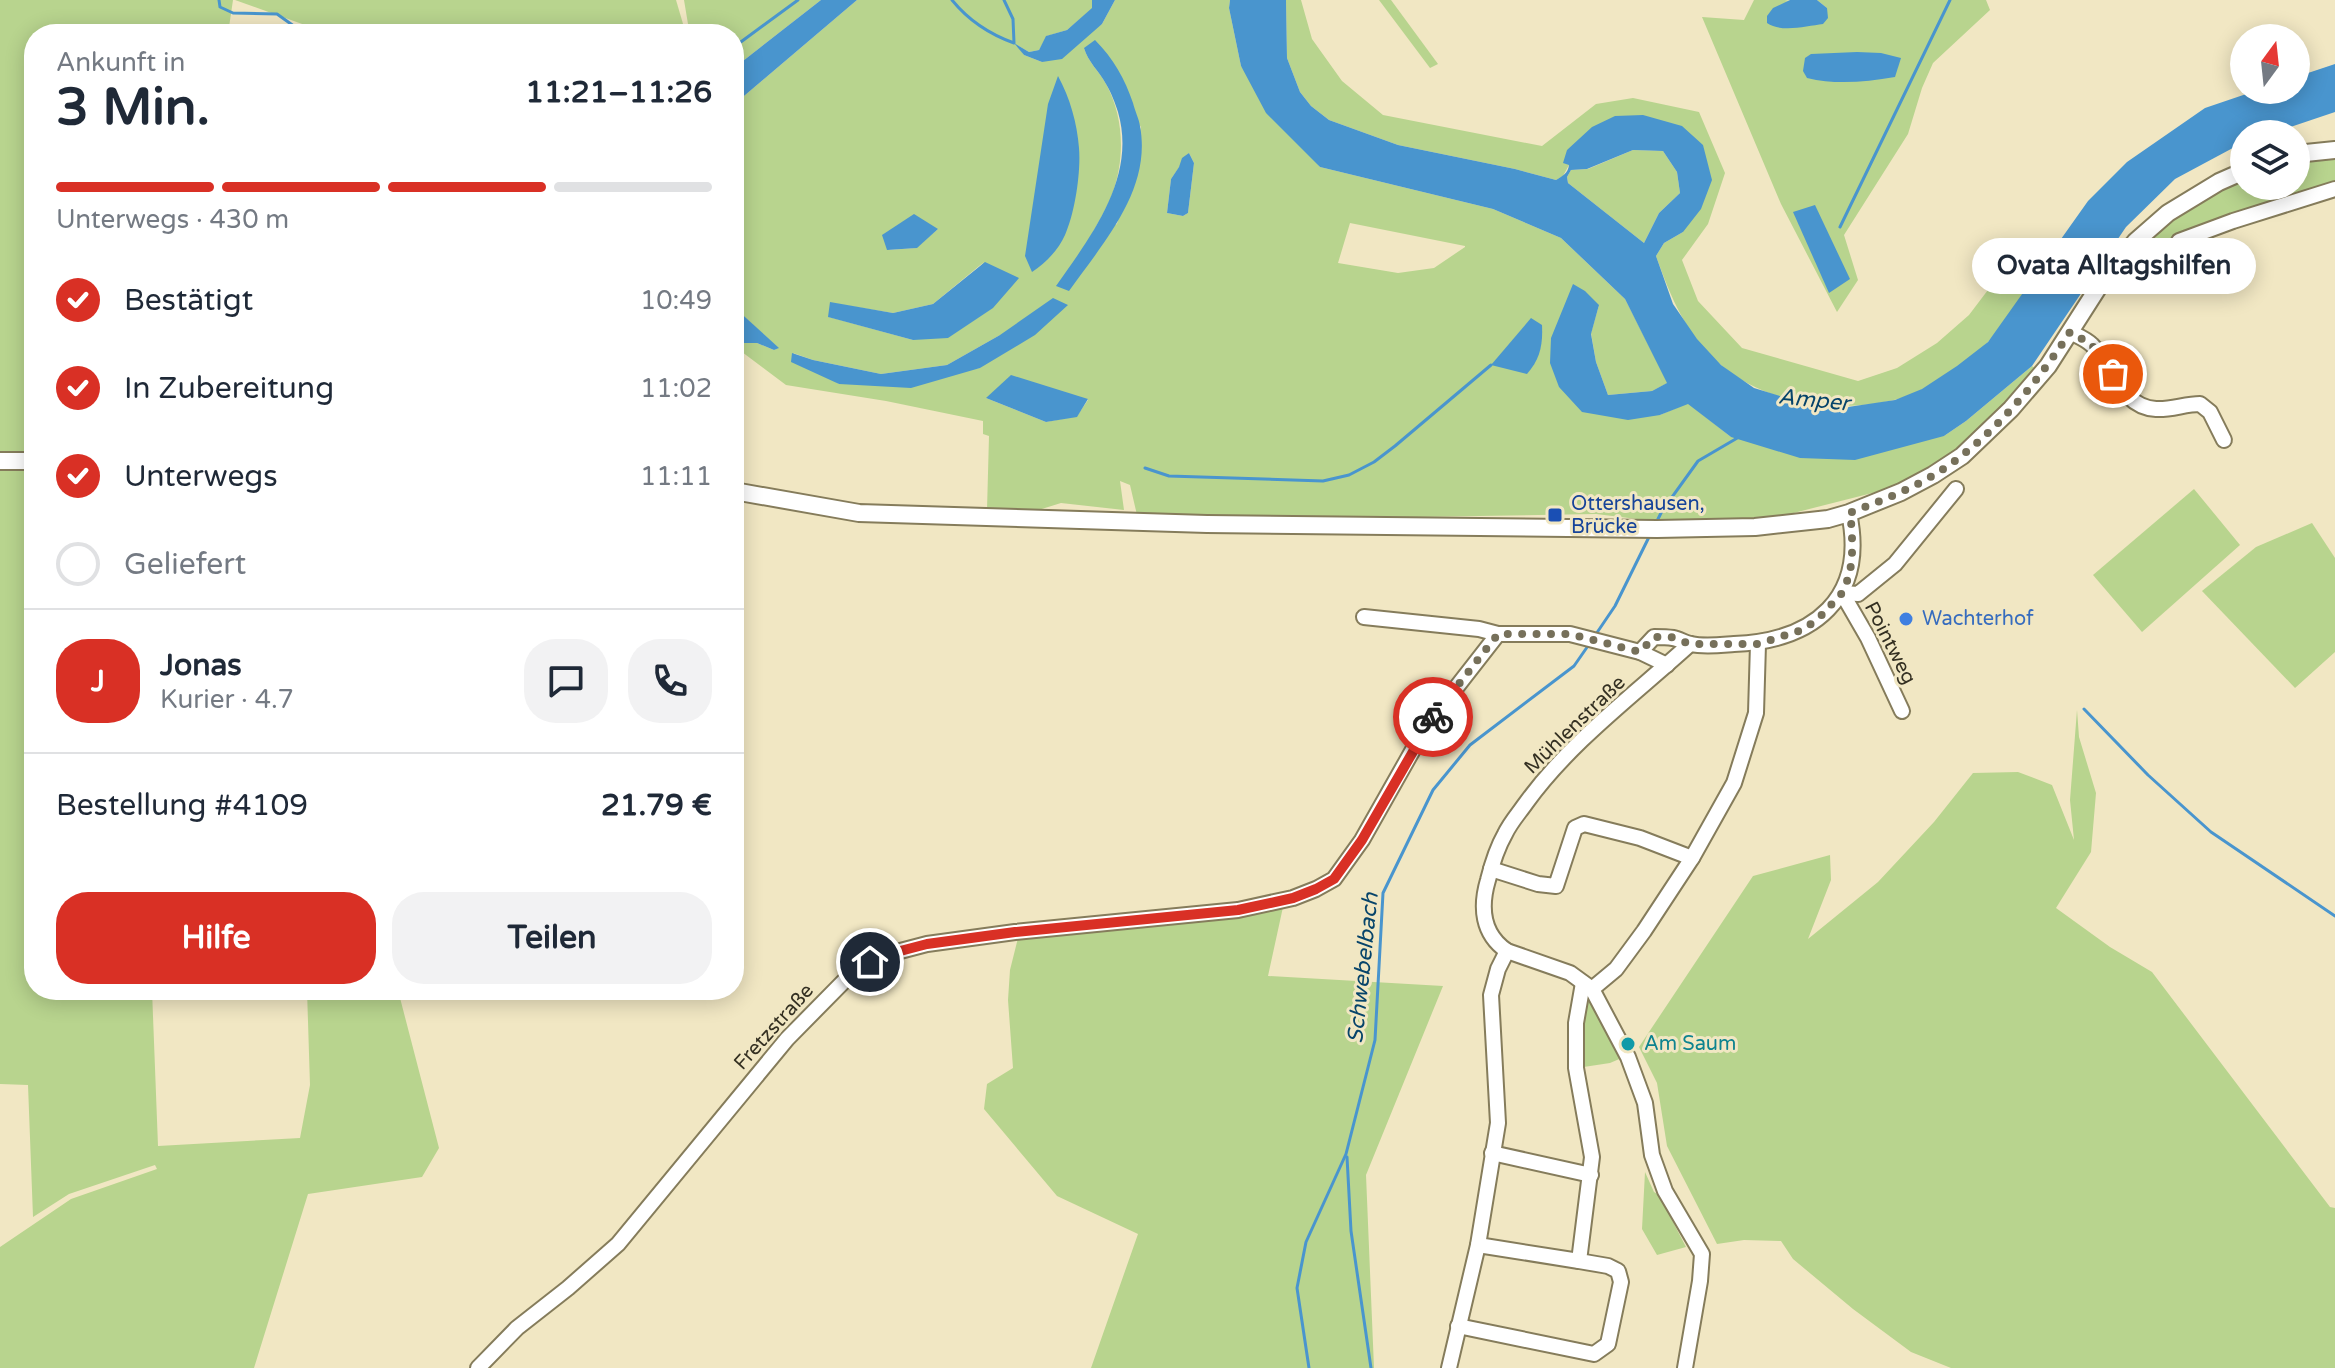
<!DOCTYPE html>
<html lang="de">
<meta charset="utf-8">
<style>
:root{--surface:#fff;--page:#f2f2f3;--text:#1f2937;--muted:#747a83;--line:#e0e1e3;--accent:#d93025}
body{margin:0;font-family:"Varela Round",sans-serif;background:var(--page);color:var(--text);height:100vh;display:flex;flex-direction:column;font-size:30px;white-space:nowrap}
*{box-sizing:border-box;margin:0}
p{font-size:26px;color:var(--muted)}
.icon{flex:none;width:44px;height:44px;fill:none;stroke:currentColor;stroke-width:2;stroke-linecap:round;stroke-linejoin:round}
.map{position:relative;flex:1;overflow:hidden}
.side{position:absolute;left:24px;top:24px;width:720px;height:976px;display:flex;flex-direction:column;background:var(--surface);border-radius:32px;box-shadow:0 4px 20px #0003}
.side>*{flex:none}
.needle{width:52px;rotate:15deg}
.buttons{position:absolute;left:2230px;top:24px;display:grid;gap:16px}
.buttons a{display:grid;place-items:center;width:80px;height:80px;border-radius:50%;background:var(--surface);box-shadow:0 4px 20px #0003;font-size:40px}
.pin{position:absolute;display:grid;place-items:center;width:68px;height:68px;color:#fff;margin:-34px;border:4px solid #fff;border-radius:50%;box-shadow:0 2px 8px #0007}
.courier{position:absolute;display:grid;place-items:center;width:80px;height:80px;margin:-40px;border:6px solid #d93025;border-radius:50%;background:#fff;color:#222;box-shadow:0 2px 10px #0007}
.bubble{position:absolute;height:56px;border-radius:28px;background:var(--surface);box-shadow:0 4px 20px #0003;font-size:26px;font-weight:800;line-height:56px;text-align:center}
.head em{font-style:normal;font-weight:800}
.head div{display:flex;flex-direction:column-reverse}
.head{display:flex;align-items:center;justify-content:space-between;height:136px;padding:0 32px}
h1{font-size:52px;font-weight:800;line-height:60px}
.bar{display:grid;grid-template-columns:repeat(4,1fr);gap:12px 8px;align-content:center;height:96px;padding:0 32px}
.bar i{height:10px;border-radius:6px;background:var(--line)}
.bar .active{background:var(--accent)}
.bar p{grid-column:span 4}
.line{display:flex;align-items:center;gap:20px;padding:0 32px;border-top:2px solid var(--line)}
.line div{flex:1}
.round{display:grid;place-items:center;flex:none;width:84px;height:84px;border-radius:32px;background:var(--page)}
ol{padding:0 32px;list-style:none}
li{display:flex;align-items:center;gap:24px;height:88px}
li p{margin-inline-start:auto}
li .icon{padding:8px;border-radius:50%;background:var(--accent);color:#fff;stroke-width:4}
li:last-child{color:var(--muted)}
li i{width:44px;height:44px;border:4px solid var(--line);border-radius:50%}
.cta{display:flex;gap:16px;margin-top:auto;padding:16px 32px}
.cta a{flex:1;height:92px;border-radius:32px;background:var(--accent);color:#fff;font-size:32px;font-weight:800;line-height:92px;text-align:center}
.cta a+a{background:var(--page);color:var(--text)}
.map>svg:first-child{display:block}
.green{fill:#b8d48e;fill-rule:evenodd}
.water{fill:#4995ce;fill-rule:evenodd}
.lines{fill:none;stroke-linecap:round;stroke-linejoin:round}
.stream{stroke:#4995ce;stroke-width:3}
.minor-casing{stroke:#857c5b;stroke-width:18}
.major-casing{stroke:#857c5b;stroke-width:20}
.minor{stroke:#fff;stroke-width:14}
.major{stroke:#fff;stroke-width:16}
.done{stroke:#76705a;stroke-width:8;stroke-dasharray:0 14.4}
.route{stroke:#d93025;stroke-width:10}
.transit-dot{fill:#1a4fb4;stroke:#f1e7c3;stroke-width:3}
.shop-dot{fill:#3f7fe0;stroke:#f1e7c3;stroke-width:3}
.culture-dot{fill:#0f9aa8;stroke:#f1e7c3;stroke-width:3}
.labels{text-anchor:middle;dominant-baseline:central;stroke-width:6;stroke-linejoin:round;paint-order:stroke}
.transit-label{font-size:20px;fill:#164399;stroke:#f1e7c3;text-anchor:start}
.shop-label{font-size:20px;fill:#366cbe;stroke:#f1e7c3;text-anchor:start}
.street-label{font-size:20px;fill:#343022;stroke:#f1e7c3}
.culture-label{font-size:20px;fill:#0d838f;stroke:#f1e7c3;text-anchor:start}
.water-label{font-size:22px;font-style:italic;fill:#07446a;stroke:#f1e7c3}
</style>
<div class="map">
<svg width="2335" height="1368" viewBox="0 0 2335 1368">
<rect width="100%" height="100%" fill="#f1e7c3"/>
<g class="green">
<path d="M0,0H233L228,34H34V990H152L158,1146L300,1138L310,1085L307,990L399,994L439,1148L422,1177L308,1194L254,1368H0V1247L71,1199L157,1169L155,1165L69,1194L33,1217L28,1085L0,1084Z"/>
<path d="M235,0H676L686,34H330Z"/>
<path d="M684,0H821L734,68V34H694L688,24Z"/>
<path d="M857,0H1092L1093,8L1067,30L1047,36L1039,50L1029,52L1017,45L1024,55L1042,62L1102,24L1115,0H1230L1229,8L1241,66L1320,167L1493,209L1561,238L1625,299L1668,383L1652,391L1608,395L1596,362L1591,333L1599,305L1559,387L1660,415L1688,403L1731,437L1944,436L1966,421L2032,366L2039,372L1963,445L1896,487L1754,523L1645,520L1596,514L1351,518L1137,515L1130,485L1120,481L1124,510L1061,503L1032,512L987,510L989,436L983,434V421L886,401L786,385L734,346V338L739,343H757L774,350L778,348L734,307V82L744,96ZM1084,48L1141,127L1117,224L1091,236C1098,222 1108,207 1113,192C1125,157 1124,117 1106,84C1099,71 1088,62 1084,48ZM1189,153L1194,163L1188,213L1183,216L1167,213L1171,179ZM1350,223L1465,246V247L1434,268L1398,273L1338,263ZM938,229L916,248L888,250ZM984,262L913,340L829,317L831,303L893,313L933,304ZM1000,335L980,368L839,384L793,353L813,360L881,374L947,365ZM986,398L1088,399V400L1077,416L1046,422Z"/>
<path d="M1286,0H1301L1312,39L1342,81L1383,115L1542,146L1596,104L1633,98L1699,112L1725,173L1708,224L1682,260L1698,301L1742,348L1858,381L1897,368L1937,343L1969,315L2019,249L2034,260L2037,274C2023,294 2004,326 1987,343C1964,365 1925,393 1894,400C1837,414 1766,404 1721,365C1686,335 1671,298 1656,256L1664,243L1683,232L1682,126L1569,165L1563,176L1556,180L1515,169L1398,145L1329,120L1311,106L1300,92L1287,58Z"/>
<path d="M1379,0H1391L1438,64L1430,68Z"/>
<path d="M1754,0H1790L1785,1L1827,8L1817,0H1986L1990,10L1933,63L1922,88L1908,134L1844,235L1858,280L1837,312L1781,204L1702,17L1744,20Z"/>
<path d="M1633,150L1663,151L1677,172L1680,193L1659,213L1644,243L1568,183L1567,177L1571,170L1588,169Z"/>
<path d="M2335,156V184L2177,236L2117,275L2116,272L2170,219L2221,188L2244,178V186H2296V160Z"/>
<path d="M2194,489L2240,545L2142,632L2093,575Z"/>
<path d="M2312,523L2335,558V652L2295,688L2202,591L2256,547Z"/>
<path d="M2077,710L2079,737L2096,793L2091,852L2056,908L2110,947L2152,972L2330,1207L2335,1208V1368H1951L1911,1352L1853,1309L1793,1259L1781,1241L1744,1240L1717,1244L1667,1146L1657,1083L1639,1047L1753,876L1830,855L1831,880L1808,939L1878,882L1934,822L1973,773L2018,772L2052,785L2074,840L2070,800Z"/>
<path d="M1283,907L1268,976L1443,986L1366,1175L1374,1368H1091L1138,1234L1057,1196L984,1109L987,1084L1013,1068L1008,1000L1010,970L1018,938Z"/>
<path d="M1584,986L1624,1057L1610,1063L1577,1068Z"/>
<path d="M1645,1172L1654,1192L1659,1195L1686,1247L1657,1255L1642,1229Z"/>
</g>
<g class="water">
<path d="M821,0H857L744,96L734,82V68Z"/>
<path d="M1092,0H1115L1102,24L1062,59L1042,62L1024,55L1014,43L1029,52L1039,50L1046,36L1067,30L1092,8Z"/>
<path d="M1230,0H1286L1287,58L1300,92L1311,106L1329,120L1398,145L1515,169L1556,180C1563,176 1568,173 1569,165L1563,163L1567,150L1592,127L1615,116L1643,115L1682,126L1703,145L1712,180L1701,209L1683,232L1664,243L1656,256L1673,304L1697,339L1721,365L1754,388L1793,400L1848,407L1895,400L1922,389L1957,366L1988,342L2088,201L2127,162L2205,108L2258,90H2296V77L2335,64V112L2270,134H2244V142L2175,179L2126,227L2032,366L1966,421L1944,436L1855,460L1800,458L1731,437L1688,404L1660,415L1628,420L1582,412L1559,387L1550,363L1551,338L1573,284L1585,291L1599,305L1591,334L1596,362L1608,395L1652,391L1667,383L1625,299L1561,238L1493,209L1320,167L1266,113L1241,66L1229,8ZM1633,150L1663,151L1677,172L1680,193L1659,213L1644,243L1568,183L1567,177L1571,170L1587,169Z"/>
<path d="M1790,0H1817L1827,8L1828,18L1823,24C1807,26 1781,33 1767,23V16L1773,8Z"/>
<path d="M1095,40C1113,58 1125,79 1133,103C1135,111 1139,119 1140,126C1152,190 1103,243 1069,291L1056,286C1091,236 1137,178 1118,112C1115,103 1111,92 1106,84C1099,71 1088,62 1084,48Z"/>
<path d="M1857,52L1881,53L1901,58L1895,77C1865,82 1836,85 1807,78L1803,71L1805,58L1811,54Z"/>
<path d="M1058,76C1070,98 1077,123 1079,148C1081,172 1075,213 1065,235C1059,249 1045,264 1032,272L1025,256L1048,104Z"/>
<path d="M1189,153L1194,163L1188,213L1183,216L1167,213L1171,179L1179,167L1182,158Z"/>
<path d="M1815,205L1850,279L1829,293L1793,212Z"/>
<path d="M914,214L938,229L917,248L887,250L882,235Z"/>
<path d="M985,262L1019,278L993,308L948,338L913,340L828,317L830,302L893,313L933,304Z"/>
<path d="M1053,298L1068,305L1035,335L980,368L911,388L839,384L791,362L792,353L813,360L881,374L947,365L1000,335Z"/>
<path d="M734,307L779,348L774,350L757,343H739L734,338Z"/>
<path d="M1531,318L1542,325C1543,345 1540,359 1527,374L1491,365Z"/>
<path d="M1011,375L1088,399L1077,417L1046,422L986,398Z"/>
</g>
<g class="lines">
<g class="stream">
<path d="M219,0L220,7L233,13L277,14L305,34"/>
<path d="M952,0C969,21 989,34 1014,43L1013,19L1004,0"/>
<path d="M734,47L798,0"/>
<path d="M1840,227L1950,0"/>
<path d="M1145,468L1169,476L1323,481L1349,475L1374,462L1395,446L1491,365"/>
<path d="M1655,525L1662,511L1698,461L1739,437"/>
<path d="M1594,637L1615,606L1650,535"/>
<path d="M2084,709L2148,775L2211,832L2335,916"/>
<path d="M1347,1157L1351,1231L1371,1368"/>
<path d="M1309,1368L1297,1288L1306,1242L1346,1154L1375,1040L1383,893L1433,790L1470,745L1574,666L1590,643"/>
</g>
<g class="minor-casing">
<g id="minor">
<path d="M2179,241L2233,221L2335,189"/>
<path d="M2070,332C2078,336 2086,339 2092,345C2114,366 2120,407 2156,409C2171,410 2185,404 2200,404L2210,412L2224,440"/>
<path d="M1842,593L1858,594L1895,564L1956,489"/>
<path d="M1842,593L1868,638L1902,711"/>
<path d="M1364,617L1479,629L1498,634H1570L1640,652L1667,665"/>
<path d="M1640,652L1654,637C1660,637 1667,637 1673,638C1679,639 1685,643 1691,644C1704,647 1720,645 1734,644C1814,641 1867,598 1849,513"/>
<path d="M1491,869L1538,884L1556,886L1575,828L1584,824L1640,838L1692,858"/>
<path d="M1507,951L1570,973L1592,989L1628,1057L1645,1103L1652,1155L1665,1191L1702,1254L1700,1281L1685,1368"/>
<path d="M1592,989L1616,969L1644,931L1692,858L1734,783L1756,713L1758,644"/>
<path d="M1492,1153L1591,1175"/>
<path d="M1478,1245L1579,1261"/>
<path d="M1458,1326L1594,1354L1608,1344L1621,1282L1618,1271L1608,1266L1579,1261L1592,1157L1576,1068V1023L1583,983"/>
<path d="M478,1368L517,1328L568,1288L618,1244L787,1039L856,969L885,955L927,944L1015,932L1238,910L1293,898L1316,889L1334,879L1362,840L1427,725L1498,634"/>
<path d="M1449,1368L1478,1245L1498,1123L1491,995L1498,969L1507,951C1482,934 1480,907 1488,880C1492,864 1497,848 1505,834C1510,823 1519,813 1526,803C1570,742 1634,695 1690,644"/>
</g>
</g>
<g class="major-casing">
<g id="major">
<path d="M2296,154L2335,150"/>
<path d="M0,461H34"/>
<path d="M734,491L859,513L1207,524L1657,529L1755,527L1828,519L1849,513L1901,492L1933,475L1962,456L2011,409L2048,366L2103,280L2136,241L2168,213L2219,182L2244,171"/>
</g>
</g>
<use href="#minor" class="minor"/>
<use href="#major" class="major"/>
</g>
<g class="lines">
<path class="done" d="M1433,717L1498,634H1570L1640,652L1654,637H1671L1690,644H1758L1802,630L1818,619L1842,593L1850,574L1852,553V528L1849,513C1878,502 1907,491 1934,475C1988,442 2036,385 2070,332L2091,344L2113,374"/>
<path class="route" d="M870,962L885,955L927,944L1015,932L1238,910L1293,898L1316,889L1334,879L1362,840L1433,717"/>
</g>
<rect class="transit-dot" x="1547" y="507" width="16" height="16" rx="4"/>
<circle class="shop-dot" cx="1906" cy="619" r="8"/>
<circle class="culture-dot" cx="1628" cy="1044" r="8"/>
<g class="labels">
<g class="transit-label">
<text x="1571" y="504">Ottershausen,<tspan x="1571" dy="23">Brücke</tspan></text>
</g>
<g class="shop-label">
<text x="1922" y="619">Wachterhof</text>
</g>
<g class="street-label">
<text transform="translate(1890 643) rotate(63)">Pointweg</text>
<text transform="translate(1575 725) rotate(-44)">Mühlenstraße</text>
<text transform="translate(774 1027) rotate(-48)">Fretzstraße</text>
</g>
<g class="culture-label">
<text x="1644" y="1044">Am Saum</text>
</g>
<g class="water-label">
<text transform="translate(1814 400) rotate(6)">Amper</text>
<text transform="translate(1363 968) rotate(-84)">Schwebelbach</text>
</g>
</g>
</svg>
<div class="buttons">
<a><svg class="needle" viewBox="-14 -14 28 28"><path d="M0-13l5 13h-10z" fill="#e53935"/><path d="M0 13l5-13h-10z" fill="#747a83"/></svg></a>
<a><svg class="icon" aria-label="layers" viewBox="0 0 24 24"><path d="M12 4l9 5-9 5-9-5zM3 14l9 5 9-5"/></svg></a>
</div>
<div class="pin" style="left:2113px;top:374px;background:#ea580c"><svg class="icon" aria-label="bag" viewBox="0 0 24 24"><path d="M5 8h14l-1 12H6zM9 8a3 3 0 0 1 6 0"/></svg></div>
<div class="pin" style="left:870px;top:962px;background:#1f2937"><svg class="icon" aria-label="home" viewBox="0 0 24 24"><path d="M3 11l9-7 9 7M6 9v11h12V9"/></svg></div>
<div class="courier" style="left:1433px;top:717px"><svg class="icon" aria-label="bike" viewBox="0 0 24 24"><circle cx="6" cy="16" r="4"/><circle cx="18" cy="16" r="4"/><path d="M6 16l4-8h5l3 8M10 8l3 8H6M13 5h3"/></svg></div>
<div class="bubble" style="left:1972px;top:238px;width:284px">Ovata Alltagshilfen</div>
<section class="side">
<div class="head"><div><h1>3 Min.</h1><p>Ankunft in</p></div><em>11:21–11:26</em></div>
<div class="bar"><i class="active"></i><i class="active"></i><i class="active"></i><i></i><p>Unterwegs · 430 m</p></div>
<ol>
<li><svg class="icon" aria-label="check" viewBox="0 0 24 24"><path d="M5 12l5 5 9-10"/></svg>Bestätigt<p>10:49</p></li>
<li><svg class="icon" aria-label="check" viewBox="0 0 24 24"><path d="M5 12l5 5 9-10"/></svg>In Zubereitung<p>11:02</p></li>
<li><svg class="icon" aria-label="check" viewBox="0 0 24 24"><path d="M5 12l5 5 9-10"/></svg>Unterwegs<p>11:11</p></li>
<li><i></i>Geliefert</li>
</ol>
<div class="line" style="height:144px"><b class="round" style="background:var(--accent);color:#fff">J</b><div><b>Jonas</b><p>Kurier · 4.7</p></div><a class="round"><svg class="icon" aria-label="chat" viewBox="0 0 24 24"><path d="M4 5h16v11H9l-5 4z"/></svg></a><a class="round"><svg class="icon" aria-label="phone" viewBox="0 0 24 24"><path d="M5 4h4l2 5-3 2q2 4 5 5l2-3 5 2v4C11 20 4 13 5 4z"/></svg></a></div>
<div class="line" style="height:104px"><div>Bestellung #4109</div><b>21.79 €</b></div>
<div class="cta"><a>Hilfe</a><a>Teilen</a></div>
</section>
</div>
